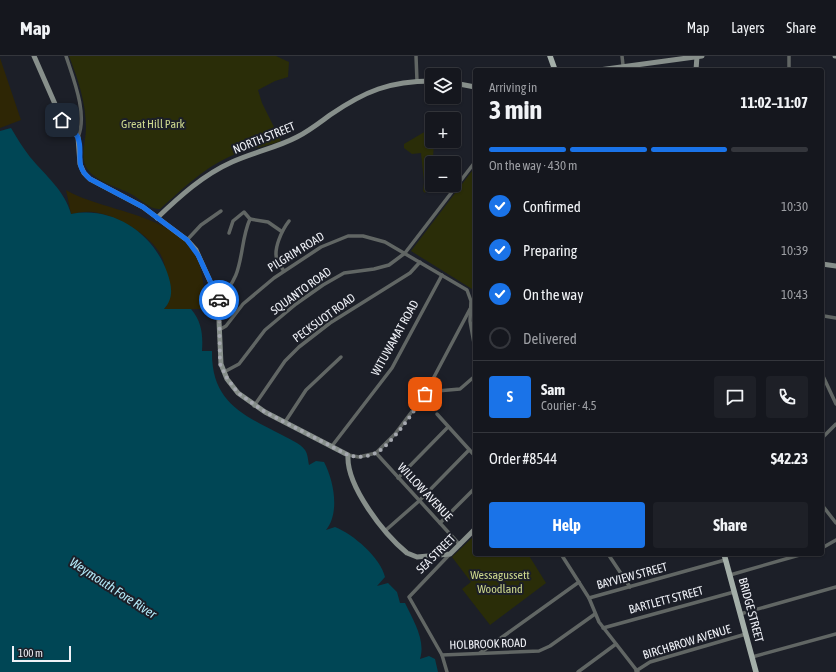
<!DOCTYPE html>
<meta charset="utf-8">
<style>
:root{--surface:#15171e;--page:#1e2027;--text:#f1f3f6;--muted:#9d9fa4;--line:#34363c;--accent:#1a73e8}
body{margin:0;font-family:"Asap Condensed",sans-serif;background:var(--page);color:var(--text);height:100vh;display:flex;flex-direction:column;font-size:15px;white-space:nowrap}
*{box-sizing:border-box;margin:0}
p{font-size:13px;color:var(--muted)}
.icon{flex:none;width:22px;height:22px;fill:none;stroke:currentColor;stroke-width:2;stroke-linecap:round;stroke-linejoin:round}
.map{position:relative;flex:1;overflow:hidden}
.sheet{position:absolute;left:473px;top:12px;width:351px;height:488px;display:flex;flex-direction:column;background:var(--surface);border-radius:4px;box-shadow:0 1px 3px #0004,0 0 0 1px var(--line)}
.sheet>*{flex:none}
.tools{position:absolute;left:425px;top:12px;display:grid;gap:8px}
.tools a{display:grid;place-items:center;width:36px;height:36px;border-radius:4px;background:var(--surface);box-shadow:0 1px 3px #0004,0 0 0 1px var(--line);font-size:20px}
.scale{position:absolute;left:12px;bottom:10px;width:59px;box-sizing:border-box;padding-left:4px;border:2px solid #eff1f7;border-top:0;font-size:11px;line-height:14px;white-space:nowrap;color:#eff1f7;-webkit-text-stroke:3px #1c1f28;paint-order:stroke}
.pin{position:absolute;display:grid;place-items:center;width:34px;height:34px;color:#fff;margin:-17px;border-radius:8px;box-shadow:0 2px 6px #0006}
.courier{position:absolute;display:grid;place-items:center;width:40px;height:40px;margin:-20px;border:3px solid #1a73e8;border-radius:50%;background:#fff;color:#222;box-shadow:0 1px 5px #0007}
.headline em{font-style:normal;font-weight:700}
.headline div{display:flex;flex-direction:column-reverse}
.headline{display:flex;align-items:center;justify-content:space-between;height:68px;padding:0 16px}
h1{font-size:26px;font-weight:700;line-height:30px}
.bar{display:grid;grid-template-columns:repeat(4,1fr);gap:6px 4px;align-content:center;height:48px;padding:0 16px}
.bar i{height:5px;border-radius:3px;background:var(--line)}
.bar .on{background:var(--accent)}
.bar p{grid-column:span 4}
.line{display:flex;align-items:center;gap:10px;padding:0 16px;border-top:1px solid var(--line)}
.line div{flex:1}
.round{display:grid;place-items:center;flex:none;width:42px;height:42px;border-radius:4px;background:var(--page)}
ol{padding:0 16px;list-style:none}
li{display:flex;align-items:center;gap:12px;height:44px}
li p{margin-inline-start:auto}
li .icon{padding:4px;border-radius:50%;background:var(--accent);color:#fff;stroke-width:4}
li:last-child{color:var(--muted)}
li i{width:22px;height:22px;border:2px solid var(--line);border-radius:50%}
.cta{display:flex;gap:8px;margin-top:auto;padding:8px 16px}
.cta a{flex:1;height:46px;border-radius:4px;background:var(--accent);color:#fff;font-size:16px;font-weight:700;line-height:46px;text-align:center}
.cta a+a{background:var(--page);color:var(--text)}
header{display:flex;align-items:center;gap:24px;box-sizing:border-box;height:56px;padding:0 20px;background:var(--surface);border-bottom:1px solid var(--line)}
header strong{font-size:19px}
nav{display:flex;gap:22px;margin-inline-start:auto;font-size:14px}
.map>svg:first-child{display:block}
.green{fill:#2a2d08}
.sand{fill:#2e2605}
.water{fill:#004655}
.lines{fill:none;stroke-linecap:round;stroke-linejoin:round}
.street{stroke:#616664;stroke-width:3.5}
.secondary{stroke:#878f8b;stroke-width:5}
.primary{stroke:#a4afa9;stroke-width:5.5}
.done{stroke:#a5a8af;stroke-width:4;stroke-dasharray:0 7.2}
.route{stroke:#1a73e8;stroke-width:5}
.labels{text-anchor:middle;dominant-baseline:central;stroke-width:4;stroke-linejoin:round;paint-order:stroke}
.park-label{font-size:12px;fill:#ccd78d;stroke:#1c1f28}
.street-label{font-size:12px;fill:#eff1f7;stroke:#1c1f28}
.water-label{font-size:13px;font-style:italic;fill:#b5ebf9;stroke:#1c1f28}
</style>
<header>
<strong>Map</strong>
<nav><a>Map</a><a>Layers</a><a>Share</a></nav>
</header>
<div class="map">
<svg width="836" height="616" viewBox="0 0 836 616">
<rect width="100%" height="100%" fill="#1c1f28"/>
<g class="green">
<path d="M69,0H276L289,6L288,21L275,25L258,34L262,47L281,85C266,91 250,92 236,98C205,110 184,132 160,153C150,154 140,143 131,138C118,131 97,126 88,114C79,103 86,85 86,72C86,47 78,23 69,0Z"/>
<path d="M426,75L434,88L433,101L439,102L440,107H432V126L425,137L423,135L424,126L421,97L412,98L404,92V88Z"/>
<path d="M475,111V227L472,233L411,195Z"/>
<path d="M475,479V498H528L546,527L490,569L462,533L471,526L452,501Z"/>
</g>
<g class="sand">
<path d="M0,2L21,64L0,72Z"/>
<path d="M66,134C104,156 171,157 195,199C204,214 204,236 205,253H163L167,250C166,236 167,221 164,207C158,182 116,158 92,156C85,155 78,157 71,158Z"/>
</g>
<path class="water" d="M11,72C17,82 23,92 30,101C45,119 65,135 71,158C113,150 153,177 167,216C172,230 174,242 164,253H191C202,266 203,279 202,295H212C211,346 243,359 282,379C289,383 300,387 305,394C308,398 308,405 309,409L316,405L324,406C334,425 340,457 326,474L335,471C353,478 381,502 385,521L377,530L388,527L397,536L400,547H405C413,564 426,584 420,603L429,600L435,603L438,616H0V75Z"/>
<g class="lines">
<g class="street">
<path d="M66,0C73,22 88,58 78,81"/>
<path d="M416,0L417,25"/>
<path d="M622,0L623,9"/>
<path d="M789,0V14"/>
<path d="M250,163L268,166L281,175"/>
<path d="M229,177L233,165L244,156L250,163"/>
<path d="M187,184L201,169L221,155"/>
<path d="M284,215C282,212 278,208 277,204C273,193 282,174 289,165"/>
<path d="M218,241C246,223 238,189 250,163"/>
<path d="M822,263L824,260L836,262"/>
<path d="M219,274L226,270L243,248L274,222L321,191L348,180H363L385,186L467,234L471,245L470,265L475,293"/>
<path d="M224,316L239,308L265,274L296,248L323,229L344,217L374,213L389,209L405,197L475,106"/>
<path d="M822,318L836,348"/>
<path d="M425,338L470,253"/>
<path d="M254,350L285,305L299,291L330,267L410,217L420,206"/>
<path d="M437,358L475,400"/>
<path d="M285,366L306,334L341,301"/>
<path d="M822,382L836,368"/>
<path d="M332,390L392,312L442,219"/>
<path d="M376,397L460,489"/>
<path d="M348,399L359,401L376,397L395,378L425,338L437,335L460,333L475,320"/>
<path d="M398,422L448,371"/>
<path d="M822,449L836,467"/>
<path d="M440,467L475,432"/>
<path d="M386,474L419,445L469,394"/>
<path d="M822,492L836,484"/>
<path d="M561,498L589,542L599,566L638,616"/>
<path d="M608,498L630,531"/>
<path d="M730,519L803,498"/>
<path d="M589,542L725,504"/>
<path d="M740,558L836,531"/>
<path d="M603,572L734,536"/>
<path d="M480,597L579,526"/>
<path d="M442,599L539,595L550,590L595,558"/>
<path d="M752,601L836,578"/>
<path d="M636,615L650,606L746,578"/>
<path d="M447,616L442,599L409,541L450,498"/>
<path d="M578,616L616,588"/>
</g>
<g class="secondary">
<path d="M34,0L62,64L78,81L80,108L84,117L90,123L143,151L187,184L196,194L218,243L221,308L227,323L238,337L265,356L348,399C346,430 384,478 407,497L417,501L450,498L475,473"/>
<path d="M835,0H836"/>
<path d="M599,14L702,0"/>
<path d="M696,14L697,0"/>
<path d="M454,27L475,31"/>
<path d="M157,162C180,140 203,119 232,106C254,96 276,92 297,81C309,75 319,67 330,59C365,35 390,25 432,25"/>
<path d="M822,208L836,210"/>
</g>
<g class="primary">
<path d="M550,0L555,14"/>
<path d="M724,498L756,616"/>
</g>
</g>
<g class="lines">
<path class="done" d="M219,244L220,308L227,322L238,337L265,356L348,399C357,402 368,401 376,397C390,390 417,352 425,338"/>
<path class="route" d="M62,64C66,71 76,75 78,82C84,98 73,109 90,123L143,151L187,184L198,199L219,244"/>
</g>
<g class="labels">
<g class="park-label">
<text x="153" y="68">Great Hill Park</text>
<text x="500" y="519">Wessagussett<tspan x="500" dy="14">Woodland</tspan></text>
</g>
<g class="street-label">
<text transform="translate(264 82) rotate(-22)">NORTH STREET</text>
<text transform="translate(296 196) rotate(-32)">PILGRIM ROAD</text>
<text transform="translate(301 235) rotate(-36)">SQUANTO ROAD</text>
<text transform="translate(324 262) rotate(-36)">PECKSUOT ROAD</text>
<text transform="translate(395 282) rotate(-61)">WITUWAMAT ROAD</text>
<text transform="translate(425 436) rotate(47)">WILLOW AVENUE</text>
<text transform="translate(436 498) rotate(-45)">SEA STREET</text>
<text transform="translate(632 520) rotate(-15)">BAYVIEW STREET</text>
<text transform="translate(666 544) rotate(-15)">BARTLETT STREET</text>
<text transform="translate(751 554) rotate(75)">BRIDGE STREET</text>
<text transform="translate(687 586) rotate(-17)">BIRCHBROW AVENUE</text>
<text transform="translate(488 588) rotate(-2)">HOLBROOK ROAD</text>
</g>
<g class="water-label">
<text transform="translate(113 532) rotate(33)">Weymouth Fore River</text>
</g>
</g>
</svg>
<div class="tools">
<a><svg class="icon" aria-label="layers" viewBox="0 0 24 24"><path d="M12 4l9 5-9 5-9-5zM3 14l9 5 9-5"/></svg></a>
<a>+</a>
<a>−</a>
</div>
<div class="scale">100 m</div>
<div class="pin" style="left:425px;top:338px;background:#ea580c"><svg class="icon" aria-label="bag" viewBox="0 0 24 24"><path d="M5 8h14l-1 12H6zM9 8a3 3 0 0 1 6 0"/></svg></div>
<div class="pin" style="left:62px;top:64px;background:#1f2937"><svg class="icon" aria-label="home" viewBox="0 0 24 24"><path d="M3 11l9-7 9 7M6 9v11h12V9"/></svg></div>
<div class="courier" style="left:219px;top:244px"><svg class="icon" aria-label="car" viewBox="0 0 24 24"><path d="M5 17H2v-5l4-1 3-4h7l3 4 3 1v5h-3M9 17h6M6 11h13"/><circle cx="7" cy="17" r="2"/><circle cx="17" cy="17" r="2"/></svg></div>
<section class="sheet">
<div class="headline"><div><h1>3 min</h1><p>Arriving in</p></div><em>11:02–11:07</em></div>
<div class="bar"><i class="on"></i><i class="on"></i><i class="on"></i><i></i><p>On the way · 430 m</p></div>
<ol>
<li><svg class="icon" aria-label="check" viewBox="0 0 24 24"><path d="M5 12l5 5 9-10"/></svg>Confirmed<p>10:30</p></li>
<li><svg class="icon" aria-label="check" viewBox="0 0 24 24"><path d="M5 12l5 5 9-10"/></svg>Preparing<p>10:39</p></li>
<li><svg class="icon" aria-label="check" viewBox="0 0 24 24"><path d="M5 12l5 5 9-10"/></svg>On the way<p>10:43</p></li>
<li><i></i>Delivered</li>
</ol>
<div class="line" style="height:72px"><b class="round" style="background:var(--accent);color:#fff">S</b><div><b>Sam</b><p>Courier · 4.5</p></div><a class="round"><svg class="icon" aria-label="chat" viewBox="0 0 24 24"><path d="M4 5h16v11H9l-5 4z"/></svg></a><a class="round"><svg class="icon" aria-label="phone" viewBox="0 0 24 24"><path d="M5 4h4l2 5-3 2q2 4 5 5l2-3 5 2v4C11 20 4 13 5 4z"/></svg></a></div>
<div class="line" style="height:52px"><div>Order #8544</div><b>$42.23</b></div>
<div class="cta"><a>Help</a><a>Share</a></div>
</section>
</div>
